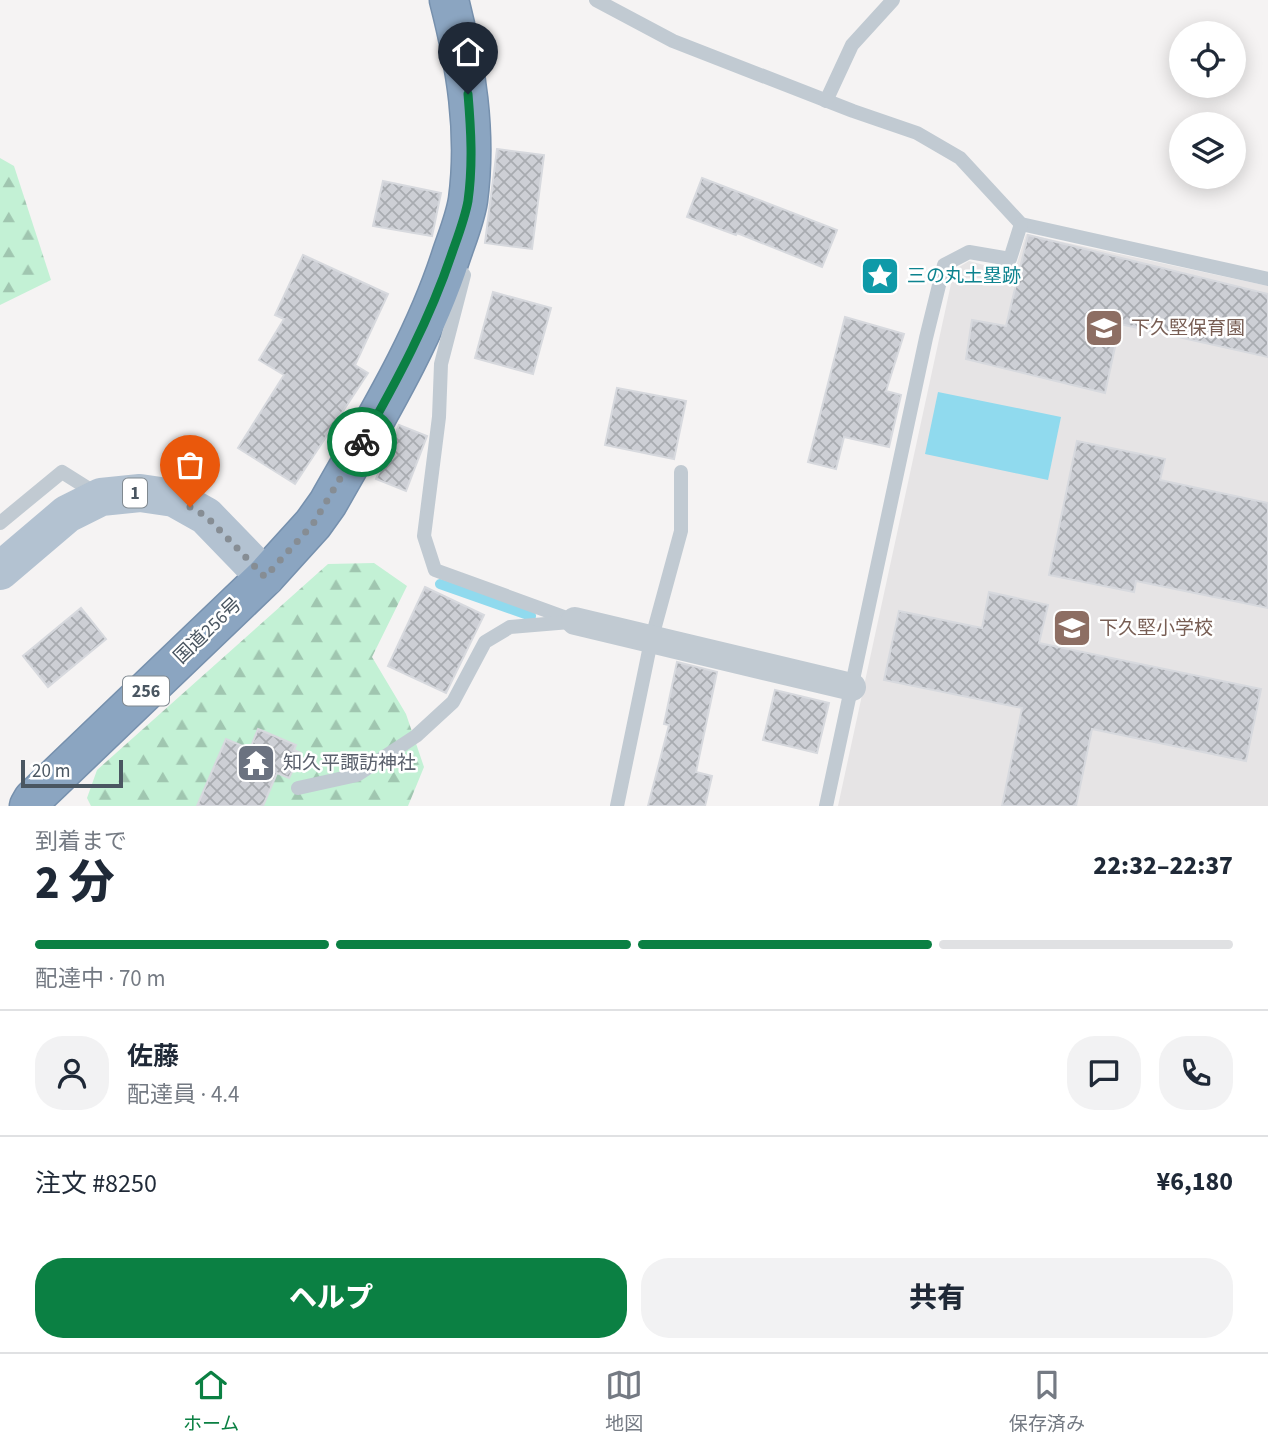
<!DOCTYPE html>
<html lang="ja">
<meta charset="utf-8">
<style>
:root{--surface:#fff;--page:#f2f2f3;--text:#1f2937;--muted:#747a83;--line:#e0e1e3;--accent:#0b8043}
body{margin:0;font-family:"Source Sans 3","Noto Sans JP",sans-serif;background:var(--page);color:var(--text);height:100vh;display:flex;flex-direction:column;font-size:26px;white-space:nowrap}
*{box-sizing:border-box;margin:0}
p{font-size:23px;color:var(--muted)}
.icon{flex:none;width:38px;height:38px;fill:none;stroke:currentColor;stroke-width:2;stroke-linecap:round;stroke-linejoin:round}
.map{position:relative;height:806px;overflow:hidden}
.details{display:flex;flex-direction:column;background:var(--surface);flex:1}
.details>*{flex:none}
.fabs{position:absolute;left:1169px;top:21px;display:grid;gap:14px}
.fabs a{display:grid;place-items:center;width:77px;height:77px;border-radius:50%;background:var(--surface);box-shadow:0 4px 18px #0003;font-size:35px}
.scale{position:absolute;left:21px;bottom:18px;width:102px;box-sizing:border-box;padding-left:7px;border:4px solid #4a5661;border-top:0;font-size:19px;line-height:24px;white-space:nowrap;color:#4a5661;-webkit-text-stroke:5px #fff;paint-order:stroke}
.pin{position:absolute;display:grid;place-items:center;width:60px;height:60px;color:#fff;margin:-72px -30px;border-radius:50% 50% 50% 0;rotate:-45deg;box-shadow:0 0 7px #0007}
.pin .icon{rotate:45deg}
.courier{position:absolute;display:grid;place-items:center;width:70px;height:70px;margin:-35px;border:5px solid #0b8043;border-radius:50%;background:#fff;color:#222;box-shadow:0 2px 9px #0007}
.headline em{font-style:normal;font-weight:800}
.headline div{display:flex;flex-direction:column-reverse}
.headline{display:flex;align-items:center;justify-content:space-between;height:119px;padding:0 35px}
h1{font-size:46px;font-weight:800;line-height:52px}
.bar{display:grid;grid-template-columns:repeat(4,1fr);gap:10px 7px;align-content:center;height:84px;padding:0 35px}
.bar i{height:9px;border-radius:5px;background:var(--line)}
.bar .current{background:var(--accent)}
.bar p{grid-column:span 4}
.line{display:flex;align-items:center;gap:18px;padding:0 35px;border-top:2px solid var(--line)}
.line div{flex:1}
.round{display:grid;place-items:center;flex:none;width:74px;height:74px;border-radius:28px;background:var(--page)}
.primary-button{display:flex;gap:14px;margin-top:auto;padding:14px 35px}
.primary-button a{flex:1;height:80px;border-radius:28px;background:var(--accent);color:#fff;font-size:28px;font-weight:800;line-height:80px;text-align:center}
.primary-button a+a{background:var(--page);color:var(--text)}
.menu{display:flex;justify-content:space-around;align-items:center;height:98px;border-top:2px solid var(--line);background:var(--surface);font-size:19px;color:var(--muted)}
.menu a{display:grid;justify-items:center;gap:4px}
.menu .current{color:var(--accent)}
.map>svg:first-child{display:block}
.education{fill:#e6e4e5}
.forest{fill:url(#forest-firs)}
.water{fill:#90daee}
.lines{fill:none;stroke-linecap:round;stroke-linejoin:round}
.stream{stroke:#90daee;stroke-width:10}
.building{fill:url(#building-cross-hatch);stroke:#d7d9de;stroke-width:2}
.highway-casing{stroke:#7690ad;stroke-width:41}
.lane{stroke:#c1cad2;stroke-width:14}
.street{stroke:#c1cad2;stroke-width:28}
.primary{stroke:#b3c2d1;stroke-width:38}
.highway{stroke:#8ba5c1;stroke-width:38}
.done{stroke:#868d94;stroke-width:7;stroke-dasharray:0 12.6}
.route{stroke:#0b8043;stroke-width:9}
.labels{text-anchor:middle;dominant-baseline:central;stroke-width:5;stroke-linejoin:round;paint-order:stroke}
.shield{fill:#fff;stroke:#808990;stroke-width:2}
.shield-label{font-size:18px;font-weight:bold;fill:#4a5661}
.culture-label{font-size:19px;fill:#0d838f;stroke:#fff;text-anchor:start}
.education-label{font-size:19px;fill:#785e54;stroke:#fff;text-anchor:start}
.street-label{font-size:19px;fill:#4a5661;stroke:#fff}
.worship-label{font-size:19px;fill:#5b616d;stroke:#fff;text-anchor:start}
</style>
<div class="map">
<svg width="1268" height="806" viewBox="0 0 1268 806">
<defs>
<pattern id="forest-firs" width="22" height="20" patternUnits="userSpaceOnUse" patternTransform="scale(1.75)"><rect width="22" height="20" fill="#c3f1d5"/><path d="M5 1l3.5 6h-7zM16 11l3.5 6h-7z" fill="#a0c6b0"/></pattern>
<pattern id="building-cross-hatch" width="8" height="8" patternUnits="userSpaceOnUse" patternTransform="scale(1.75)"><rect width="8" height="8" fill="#cdcfd5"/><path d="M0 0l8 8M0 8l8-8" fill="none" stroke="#a8abb0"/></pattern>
</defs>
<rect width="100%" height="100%" fill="#f5f3f3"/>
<path class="education" d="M1026,234L1268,286V806H838L954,270L969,261L1014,273Z"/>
<g class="forest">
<path d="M0,158L14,166L51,280L0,305Z"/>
<path d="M374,563L407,586L372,657L406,714L424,767L408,806H91L87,798L97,770L328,564Z"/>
</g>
<path class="water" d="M938,392L1061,417L1048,480L925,454Z"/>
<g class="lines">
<path class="stream" d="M440,584L531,616"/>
</g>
<g class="building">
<path d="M497,149L544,155L532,249L485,243Z"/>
<path d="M702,178L837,230L822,267L737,233L736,235L687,217Z"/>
<path d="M383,181L441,193L432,236L373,226Z"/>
<path d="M1028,235L1268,294V357L1120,324L1105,393L966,359L972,320L1006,326Z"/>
<path d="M303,255L388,294L355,365L368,373L295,484L238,448L284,375L259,360L284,319L275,315Z"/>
<path d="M493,292L551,308L533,374L475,358Z"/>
<path d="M845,317L904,334L886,391L901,395L889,447L844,437L836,469L808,462Z"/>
<path d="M617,388L686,401L674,459L605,445Z"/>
<path d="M399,425L427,436L406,491L376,479Z"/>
<path d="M1077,441L1165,459L1160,480L1268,503V608L1136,581L1134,592L1049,575Z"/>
<path d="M425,587L484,615L446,693L388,666Z"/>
<path d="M989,592L1048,605L1039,643L1261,689L1246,761L1092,729L1076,806H1002L1022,708L884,680L899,611L982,628Z"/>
<path d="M81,608L106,639L48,687L23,656Z"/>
<path d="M677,662L717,672L696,772L712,776L705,806H648L669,725L664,724Z"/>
<path d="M775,690L829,703L817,753L763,740Z"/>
<path d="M258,729L296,745L294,750L301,753L289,778L277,773L263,806H197L226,739L250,749Z"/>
</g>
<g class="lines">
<g class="highway-casing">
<path id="highway" d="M29,806L33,799L265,577L313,524L328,503C373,423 423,343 451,256C457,238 465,219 468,200C477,132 466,66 449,0"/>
</g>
<g class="lane">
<path d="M596,0L673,41L853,111L917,133L960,158L1021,224L1268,279"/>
<path d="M826,101L852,45L893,0"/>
<path d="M456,265L464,275L441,364L439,417L424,536L435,570L575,621"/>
<path d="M0,523L62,472L97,494"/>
<path d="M298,788L357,775L416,736L453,702L485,642L510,627L570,622"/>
<path d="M617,806L651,641L681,531V472"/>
<path d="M826,806L926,338L944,265L969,252L1010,259L1021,224"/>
</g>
<path class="street" d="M575,621L852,687"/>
<path class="primary" d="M0,571L67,514L101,497L140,493L174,498L206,516L265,577"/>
<use href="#highway" class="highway"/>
</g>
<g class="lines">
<path class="done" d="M190,507L206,516L265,577L313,524L362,442"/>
<path class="route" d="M362,442C397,381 430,319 452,253C458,236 465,218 468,201C473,165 471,130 468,94"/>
</g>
<defs>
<g id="sight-square" transform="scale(2.0125)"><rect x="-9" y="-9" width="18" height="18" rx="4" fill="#0f9aa8" stroke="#fff"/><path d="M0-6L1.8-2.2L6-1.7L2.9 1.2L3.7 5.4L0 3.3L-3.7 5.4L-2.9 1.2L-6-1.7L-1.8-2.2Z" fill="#fff"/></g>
<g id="school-square" transform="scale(2.0125)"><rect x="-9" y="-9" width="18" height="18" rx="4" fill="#8d6e63" stroke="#fff"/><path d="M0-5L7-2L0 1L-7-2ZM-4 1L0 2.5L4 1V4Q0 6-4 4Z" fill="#fff"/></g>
<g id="temple-square" transform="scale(2.0125)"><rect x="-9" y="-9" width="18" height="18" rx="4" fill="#6b7280" stroke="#fff"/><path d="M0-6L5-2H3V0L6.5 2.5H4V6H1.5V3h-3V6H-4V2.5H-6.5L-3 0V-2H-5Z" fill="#fff"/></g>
</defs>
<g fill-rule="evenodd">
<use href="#sight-square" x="880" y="276"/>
<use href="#school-square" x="1104" y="328"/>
<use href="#school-square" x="1072" y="628"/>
<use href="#temple-square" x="256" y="763"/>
</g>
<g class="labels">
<g class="shield">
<rect x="123" y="478.5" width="24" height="29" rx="5"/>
<rect x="123" y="676.5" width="46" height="29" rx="5"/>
</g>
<g class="shield-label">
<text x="135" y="493">1</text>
<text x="146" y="691">256</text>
</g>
<g class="culture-label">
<text x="907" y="276">三の丸土塁跡</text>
</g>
<g class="education-label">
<text x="1131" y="328">下久堅保育園</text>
<text x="1099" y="628">下久堅小学校</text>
</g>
<g class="street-label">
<text transform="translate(208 631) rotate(-44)">国道256号</text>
</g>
<g class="worship-label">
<text x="283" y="763">知久平諏訪神社</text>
</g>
</g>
</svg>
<div class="fabs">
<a><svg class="icon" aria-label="locate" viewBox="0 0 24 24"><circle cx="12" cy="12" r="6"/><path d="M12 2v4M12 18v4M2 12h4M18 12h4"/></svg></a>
<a><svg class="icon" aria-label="layers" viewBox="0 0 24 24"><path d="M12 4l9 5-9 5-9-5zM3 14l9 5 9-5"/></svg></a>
</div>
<div class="scale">20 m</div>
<div class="pin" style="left:190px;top:507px;background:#ea580c"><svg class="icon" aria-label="bag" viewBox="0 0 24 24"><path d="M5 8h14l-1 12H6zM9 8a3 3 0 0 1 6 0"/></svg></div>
<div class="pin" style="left:468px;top:94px;background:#1f2937"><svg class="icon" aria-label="home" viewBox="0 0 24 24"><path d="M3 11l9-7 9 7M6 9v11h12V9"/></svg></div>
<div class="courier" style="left:362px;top:442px"><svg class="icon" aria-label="bike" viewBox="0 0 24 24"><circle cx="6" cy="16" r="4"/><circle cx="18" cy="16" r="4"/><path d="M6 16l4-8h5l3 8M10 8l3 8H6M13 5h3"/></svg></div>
</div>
<section class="details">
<div class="headline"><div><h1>2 分</h1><p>到着まで</p></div><em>22:32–22:37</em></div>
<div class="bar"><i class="current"></i><i class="current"></i><i class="current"></i><i></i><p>配達中 · 70 m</p></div>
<div class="line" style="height:126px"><a class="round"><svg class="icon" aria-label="person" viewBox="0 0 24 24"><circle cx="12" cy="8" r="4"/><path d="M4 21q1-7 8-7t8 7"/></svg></a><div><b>佐藤</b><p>配達員 · 4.4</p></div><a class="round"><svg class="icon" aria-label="chat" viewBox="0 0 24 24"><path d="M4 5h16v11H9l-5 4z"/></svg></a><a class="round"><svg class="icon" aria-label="phone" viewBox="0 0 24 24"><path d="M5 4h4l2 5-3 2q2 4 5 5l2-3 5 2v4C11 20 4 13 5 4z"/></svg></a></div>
<div class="line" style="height:91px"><div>注文 #8250</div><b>¥6,180</b></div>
<div class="primary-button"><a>ヘルプ</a><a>共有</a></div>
</section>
<nav class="menu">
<a class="current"><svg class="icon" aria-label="home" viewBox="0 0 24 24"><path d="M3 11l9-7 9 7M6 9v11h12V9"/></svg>ホーム</a>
<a><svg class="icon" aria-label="map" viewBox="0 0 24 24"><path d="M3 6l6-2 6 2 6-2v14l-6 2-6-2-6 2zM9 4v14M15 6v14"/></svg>地図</a>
<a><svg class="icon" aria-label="saved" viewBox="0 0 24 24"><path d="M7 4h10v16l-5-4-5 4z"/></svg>保存済み</a>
</nav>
